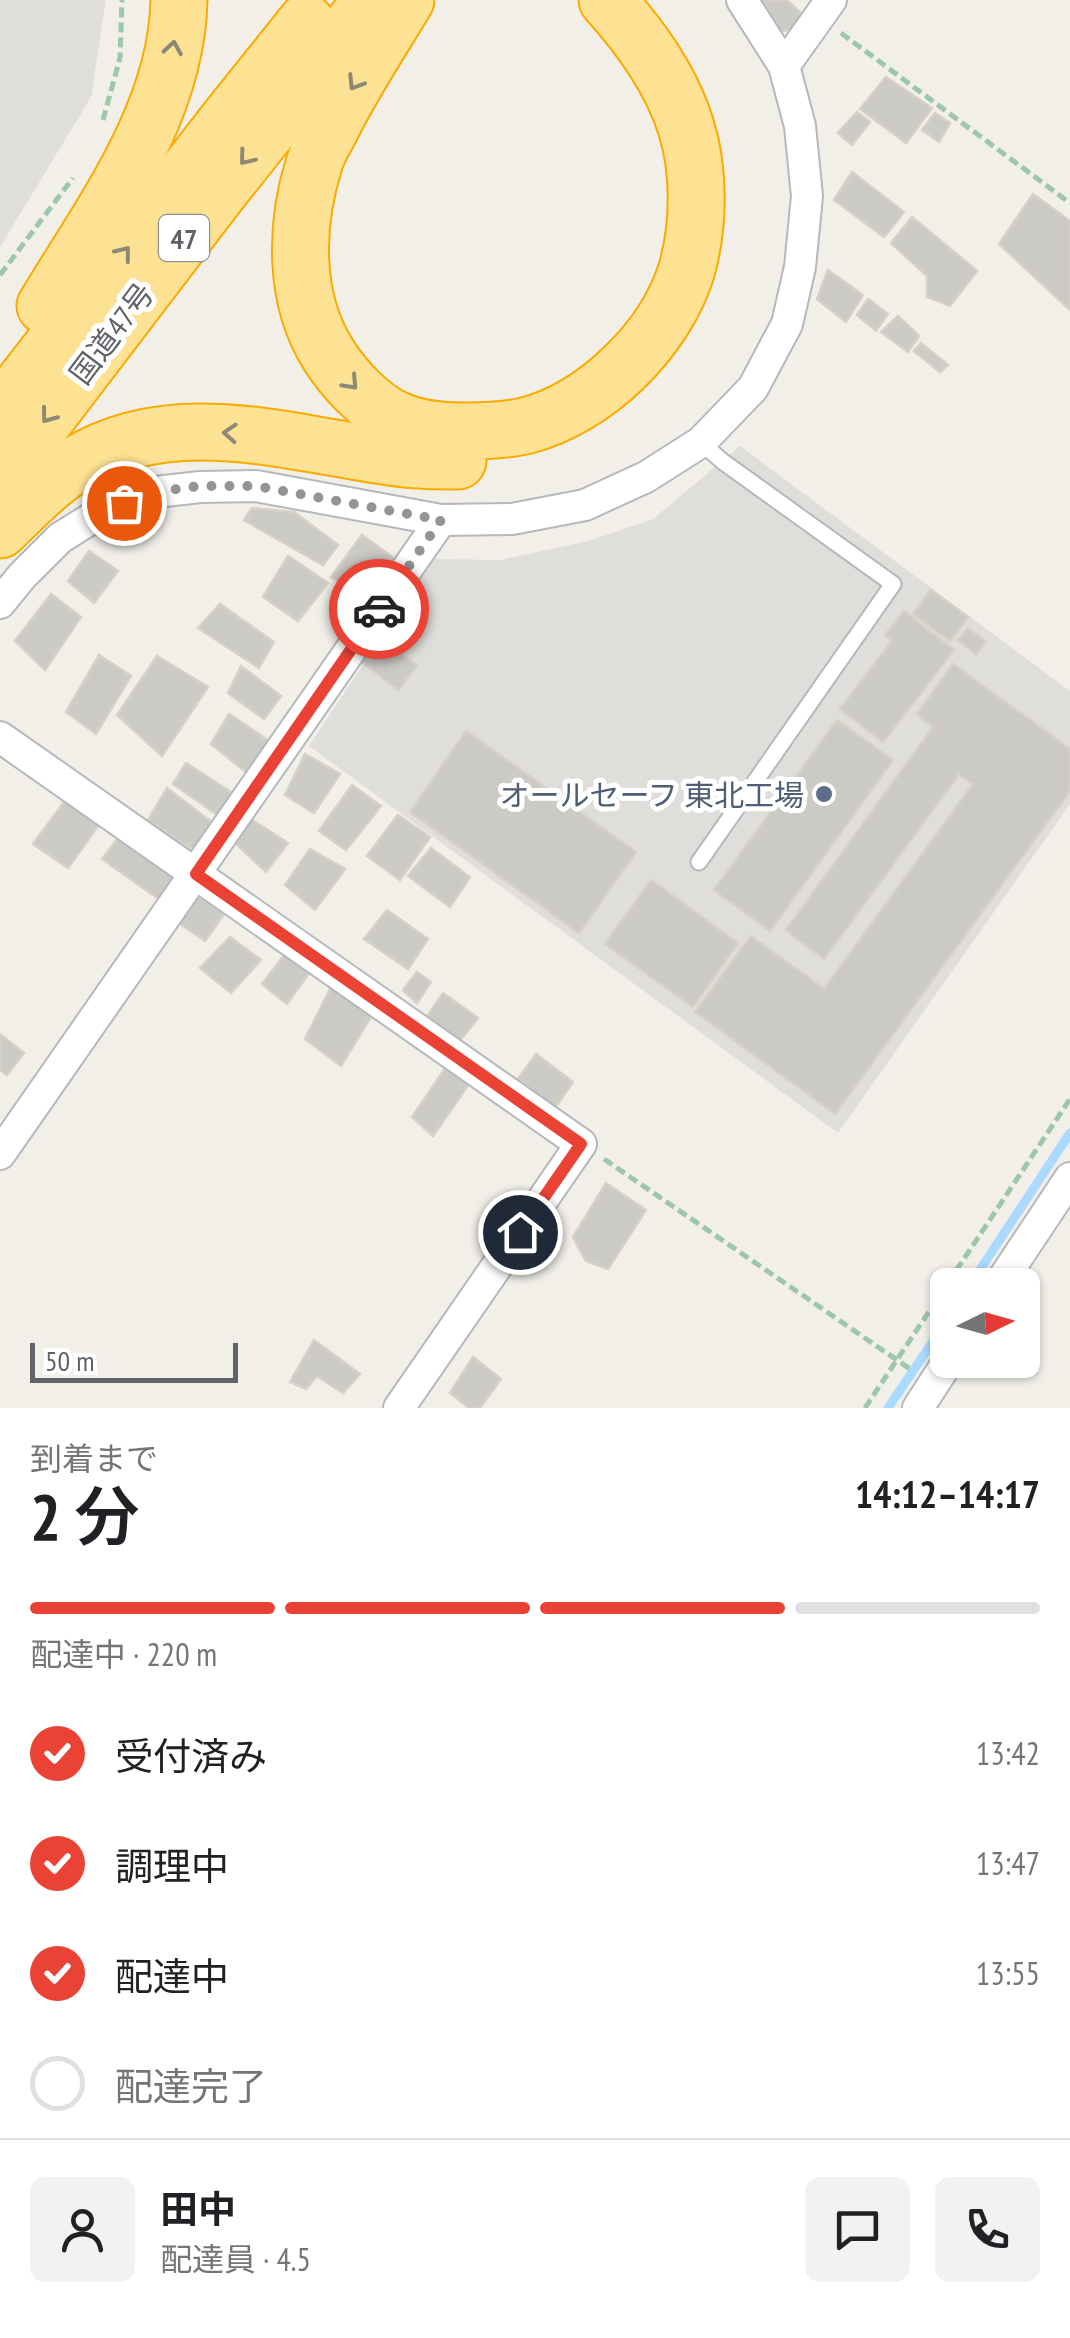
<!DOCTYPE html>
<html lang="ja">
<meta charset="utf-8">
<style>
:root{--surface:#fff;--page:#f2f2f2;--text:#202124;--muted:#757577;--line:#e0e0e0;--accent:#ea4335}
body{margin:0;font-family:"PT Sans Narrow","Noto Sans JP",sans-serif;background:var(--page);color:var(--text);height:100vh;display:flex;flex-direction:column;font-size:38px;white-space:nowrap}
*{box-sizing:border-box;margin:0}
p{font-size:32px;color:var(--muted)}
.icon{flex:none;width:55px;height:55px;fill:none;stroke:currentColor;stroke-width:2;stroke-linecap:round;stroke-linejoin:round}
.map{position:relative;height:1408px;overflow:hidden}
.drawer{display:flex;flex-direction:column;background:var(--surface);flex:1}
.drawer>*{flex:none}
.needle{width:65px;rotate:85deg}
.tools{position:absolute;left:930px;top:1268px;display:grid;gap:20px}
.tools a{display:grid;place-items:center;width:110px;height:110px;border-radius:15px;background:var(--surface);box-shadow:0 2px 8px #0004;font-size:50px}
.scale{position:absolute;left:30px;bottom:25px;width:208px;box-sizing:border-box;padding-left:10px;border:5px solid #5f6368;border-top:0;font-size:28px;line-height:35px;white-space:nowrap;color:#5f6368;-webkit-text-stroke:8px #fff;paint-order:stroke}
.pin{position:absolute;display:grid;place-items:center;width:85px;height:85px;color:#fff;margin:-42px;border:5px solid #fff;border-radius:50%;box-shadow:0 2px 10px #0007}
.courier{position:absolute;display:grid;place-items:center;width:100px;height:100px;margin:-50px;border:8px solid #ea4335;border-radius:50%;background:#fff;color:#222;box-shadow:0 2px 12px #0007}
.summary em{font-style:normal;font-weight:600}
.summary div{display:flex;flex-direction:column-reverse}
.summary{display:flex;align-items:center;justify-content:space-between;height:170px;padding:0 30px}
h1{font-size:65px;font-weight:600;line-height:75px}
.bar{display:grid;grid-template-columns:repeat(4,1fr);gap:15px 10px;align-content:center;height:120px;padding:0 30px}
.bar i{height:12px;border-radius:8px;background:var(--line)}
.bar .on{background:var(--accent)}
.bar p{grid-column:span 4}
.line{display:flex;align-items:center;gap:25px;padding:0 30px;border-top:2px solid var(--line)}
.line div{flex:1}
.round{display:grid;place-items:center;flex:none;width:105px;height:105px;border-radius:15px;background:var(--page)}
ol{padding:0 30px;list-style:none}
li{display:flex;align-items:center;gap:30px;height:110px}
li p{margin-inline-start:auto}
li .icon{padding:10px;border-radius:50%;background:var(--accent);color:#fff;stroke-width:4}
li:last-child{color:var(--muted)}
li i{width:55px;height:55px;border:5px solid var(--line);border-radius:50%}
.map>svg:first-child{display:block}
.industrial{fill:#e0deda}
.lines{fill:none;stroke-linecap:round;stroke-linejoin:round}
.stream{stroke:#aadaff;stroke-width:9}
.building{fill:#cccac5;stroke:#d6d1c6;stroke-width:2.5}
.lane-casing{stroke:#b5b8bc;stroke-width:19}
.street-casing{stroke:#b5b8bc;stroke-width:34}
.highway-casing{stroke:#f9ab00;stroke-width:59}
.path{stroke:#9cc7a9;stroke-width:5;stroke-dasharray:10 5;stroke-linecap:butt}
.lane{stroke:#fff;stroke-width:15}
.street{stroke:#fff;stroke-width:30}
.highway{stroke:#fde293;stroke-width:55}
.oneway{stroke:#8e8975}
.done{stroke:#929495;stroke-width:10;stroke-dasharray:0 18}
.route{stroke:#ea4335;stroke-width:12}
.service-dot{fill:#5c6f8a;stroke:#fff;stroke-width:4}
.labels{text-anchor:middle;dominant-baseline:central;stroke-width:10;stroke-linejoin:round;paint-order:stroke}
.shield{fill:#fff;stroke:#8f9295;stroke-width:2.5}
.shield-label{font-size:28px;font-weight:bold;fill:#5f6368}
.street-label{font-size:30px;fill:#5f6368;stroke:#fff}
.service-label{font-size:30px;fill:#4e5e75;stroke:#fff;text-anchor:end}
</style>
<div class="map">
<svg width="1070" height="1408" viewBox="0 0 1070 1408">
<rect width="100%" height="100%" fill="#f1efe8"/>
<g class="industrial">
<path d="M0,0H106L91,97L0,247Z"/>
<path d="M740,446L1070,691V804L838,1133L309,746L433,559L500,560L589,541L653,519Z"/>
</g>
<g class="lines">
<g class="stream">
<path d="M970,1285L1070,1133"/>
<path d="M888,1408L948,1319"/>
</g>
</g>
<g class="building">
<path d="M763,0H787L805,17L794,30L778,31Z"/>
<path d="M886,77L932,108L906,143L860,109Z"/>
<path d="M857,112L870,122L852,145L838,133Z"/>
<path d="M935,113L950,123L939,142L922,130Z"/>
<path d="M852,172L904,212L884,237L834,200Z"/>
<path d="M1033,194L1070,221V310L999,244Z"/>
<path d="M912,217L977,271L950,306L927,297V276L891,243Z"/>
<path d="M828,270L863,295L846,322L817,299Z"/>
<path d="M868,299L888,314L876,331L857,315Z"/>
<path d="M898,316L919,336L908,352L881,332Z"/>
<path d="M921,343L948,365L940,372L914,351Z"/>
<path d="M252,508L294,512L338,545L323,565L244,520Z"/>
<path d="M362,535L399,562L390,579L379,573L362,596L331,577Z"/>
<path d="M89,551L118,571L94,603L68,581Z"/>
<path d="M288,556L328,583L298,621L263,597Z"/>
<path d="M931,590L968,617L950,641L913,614Z"/>
<path d="M51,594L81,617L45,670L15,641Z"/>
<path d="M220,604L274,642L259,668L198,628Z"/>
<path d="M904,611L954,650L883,742L840,709L892,641L885,635Z"/>
<path d="M968,628L986,642L976,654L958,640Z"/>
<path d="M377,635L417,666L398,690L358,659Z"/>
<path d="M99,655L131,676L96,734L66,712Z"/>
<path d="M157,656L208,687L162,756L117,715Z"/>
<path d="M953,664L1070,749V791L835,1114L695,1012L751,936L824,989L973,784L959,774L824,959L786,930L933,727L917,714Z"/>
<path d="M241,666L281,696L264,719L228,693Z"/>
<path d="M229,714L269,741L247,773L211,744Z"/>
<path d="M837,720L893,760L770,931L714,890Z"/>
<path d="M466,731L636,852L579,933L410,812Z"/>
<path d="M305,754L340,774L314,813L285,795Z"/>
<path d="M186,763L232,793L219,816L173,784Z"/>
<path d="M352,785L381,806L346,850L319,831Z"/>
<path d="M167,788L214,824L195,851L148,820Z"/>
<path d="M70,794L103,819L68,868L33,844Z"/>
<path d="M398,815L430,837L400,880L367,856Z"/>
<path d="M251,819L288,843L266,872L232,840Z"/>
<path d="M122,833L177,875L159,899L102,859Z"/>
<path d="M431,848L470,877L450,907L408,876Z"/>
<path d="M310,849L345,869L315,910L285,885Z"/>
<path d="M651,880L738,943L693,1007L605,944Z"/>
<path d="M197,892L227,910L205,941L179,923Z"/>
<path d="M387,910L428,939L408,969L364,939Z"/>
<path d="M230,937L261,960L231,993L200,968Z"/>
<path d="M285,954L310,972L287,1004L262,984Z"/>
<path d="M417,972L431,982L417,1003L403,990Z"/>
<path d="M331,987L374,1012L341,1066L305,1039Z"/>
<path d="M443,993L478,1018L459,1042L426,1018Z"/>
<path d="M0,1034L24,1053L7,1075L0,1070Z"/>
<path d="M536,1054L573,1082L555,1108L518,1079Z"/>
<path d="M448,1064L471,1081L433,1136L412,1117Z"/>
<path d="M606,1183L646,1210L608,1269L586,1261L573,1237Z"/>
<path d="M314,1340L360,1374L343,1393L317,1376L306,1389L290,1382Z"/>
<path d="M473,1357L501,1379L480,1408H469L450,1393Z"/>
</g>
<g class="lines">
<g class="lane-casing">
<path id="lane" d="M699,862L893,584L722,461L701,442"/>
</g>
<g class="street-casing">
<g id="street">
<path d="M784,66L831,0"/>
<path d="M0,603L22,576L60,538L100,513L147,493L200,487L256,486L441,520L512,519L585,505L646,477L701,442L753,388L787,324L800,267L807,196L800,126L784,66L742,0"/>
<path d="M0,737L581,1144L399,1408"/>
<path d="M0,1154L441,520"/>
<path d="M999,1285L1070,1178"/>
<path d="M918,1408L949,1360"/>
</g>
</g>
<g class="highway-casing">
<g id="highway">
<path d="M406,0C380,43 352,85 330,130C324,141 317,152 314,164C295,225 293,298 328,354C343,378 371,409 398,420C418,429 444,431 465,431C484,431 506,430 525,426C596,408 666,339 687,269C699,225 700,171 686,127C672,81 639,35 607,0"/>
<path d="M45,306C101,213 177,113 179,0"/>
<path d="M0,413L229,118L306,22"/>
<path d="M0,479L216,196L367,6"/>
<path d="M0,530C24,507 46,483 75,465C174,402 298,446 404,459C422,461 440,461 458,461"/>
</g>
</g>
<g class="path">
<path d="M841,33L1070,203"/>
<path d="M103,120L120,58L122,0"/>
<path d="M0,275L73,178"/>
<path d="M604,1159L913,1371"/>
<path d="M865,1408L1070,1099"/>
</g>
<use href="#lane" class="lane"/>
<use href="#street" class="street"/>
<use href="#highway" class="highway"/>
</g>
<defs><path id="oneway-chevron" d="M-2-3.5L2.5 0L-2 3.5" fill="none" stroke-width="1.6" stroke-linecap="round" stroke-linejoin="round" transform="scale(2.5)"/></defs>
<g class="oneway">
<use href="#oneway-chevron" transform="translate(173 48) rotate(-81)"/>
<use href="#oneway-chevron" transform="translate(355 83) rotate(122)"/>
<use href="#oneway-chevron" transform="translate(246 158) rotate(129)"/>
<use href="#oneway-chevron" transform="translate(124 253) rotate(-52)"/>
<use href="#oneway-chevron" transform="translate(351 383) rotate(47)"/>
<use href="#oneway-chevron" transform="translate(48 416) rotate(127)"/>
<use href="#oneway-chevron" transform="translate(230 433) rotate(-176)"/>
</g>
<g class="lines">
<path class="done" d="M124,503L147,493L200,486H256L441,520L379,609"/>
<path class="route" d="M379,609L196,874L581,1144L520,1232"/>
</g>
<circle class="service-dot" cx="824" cy="794" r="10"/>
<g class="labels">
<rect class="shield" x="159" y="215" width="50" height="46" rx="8"/>
<g class="shield-label">
<text x="184" y="238">47</text>
</g>
<g class="street-label">
<text transform="translate(111 333) rotate(-53)">国道47号</text>
</g>
<g class="service-label">
<text x="804" y="794">オールセーフ 東北工場</text>
</g>
</g>
</svg>
<div class="tools">
<a><svg class="needle" viewBox="-14 -14 28 28"><path d="M0-13l5 13h-10z" fill="#e53935"/><path d="M0 13l5-13h-10z" fill="#757577"/></svg></a>
</div>
<div class="scale">50 m</div>
<div class="pin" style="left:124px;top:503px;background:#ea580c"><svg class="icon" aria-label="bag" viewBox="0 0 24 24"><path d="M5 8h14l-1 12H6zM9 8a3 3 0 0 1 6 0"/></svg></div>
<div class="pin" style="left:520px;top:1232px;background:#1f2937"><svg class="icon" aria-label="home" viewBox="0 0 24 24"><path d="M3 11l9-7 9 7M6 9v11h12V9"/></svg></div>
<div class="courier" style="left:379px;top:609px"><svg class="icon" aria-label="car" viewBox="0 0 24 24"><path d="M5 17H2v-5l4-1 3-4h7l3 4 3 1v5h-3M9 17h6M6 11h13"/><circle cx="7" cy="17" r="2"/><circle cx="17" cy="17" r="2"/></svg></div>
</div>
<section class="drawer">
<div class="summary"><div><h1>2 分</h1><p>到着まで</p></div><em>14:12–14:17</em></div>
<div class="bar"><i class="on"></i><i class="on"></i><i class="on"></i><i></i><p>配達中 · 220 m</p></div>
<ol>
<li><svg class="icon" aria-label="check" viewBox="0 0 24 24"><path d="M5 12l5 5 9-10"/></svg>受付済み<p>13:42</p></li>
<li><svg class="icon" aria-label="check" viewBox="0 0 24 24"><path d="M5 12l5 5 9-10"/></svg>調理中<p>13:47</p></li>
<li><svg class="icon" aria-label="check" viewBox="0 0 24 24"><path d="M5 12l5 5 9-10"/></svg>配達中<p>13:55</p></li>
<li><i></i>配達完了</li>
</ol>
<div class="line" style="height:180px"><a class="round"><svg class="icon" aria-label="person" viewBox="0 0 24 24"><circle cx="12" cy="8" r="4"/><path d="M4 21q1-7 8-7t8 7"/></svg></a><div><b>田中</b><p>配達員 · 4.5</p></div><a class="round"><svg class="icon" aria-label="chat" viewBox="0 0 24 24"><path d="M4 5h16v11H9l-5 4z"/></svg></a><a class="round"><svg class="icon" aria-label="phone" viewBox="0 0 24 24"><path d="M5 4h4l2 5-3 2q2 4 5 5l2-3 5 2v4C11 20 4 13 5 4z"/></svg></a></div>
</section>
